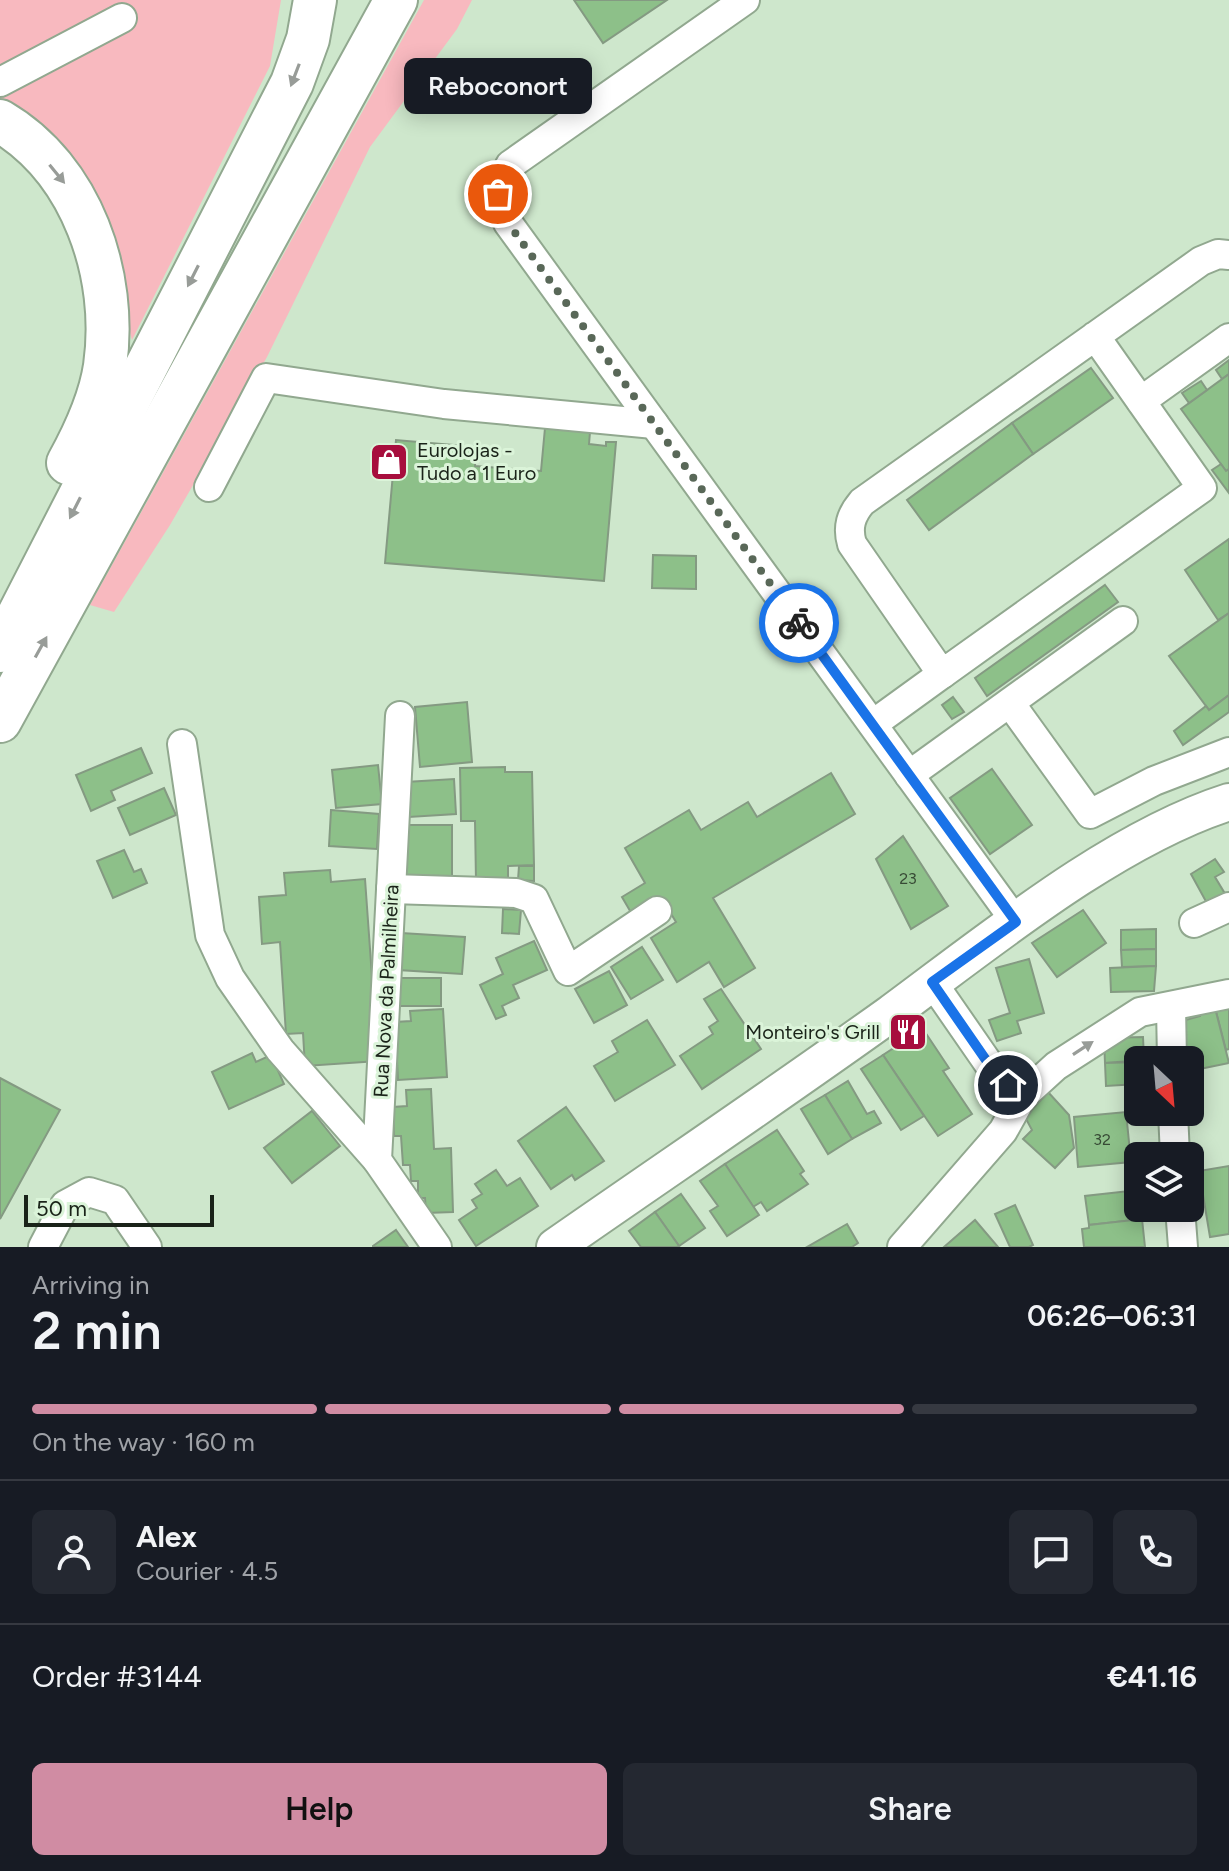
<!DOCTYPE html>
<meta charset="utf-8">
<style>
:root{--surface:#171b24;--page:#242831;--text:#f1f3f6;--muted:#9ea1a6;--line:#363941;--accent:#d08ca3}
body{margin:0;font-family:Figtree,sans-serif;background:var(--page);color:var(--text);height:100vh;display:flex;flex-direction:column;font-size:30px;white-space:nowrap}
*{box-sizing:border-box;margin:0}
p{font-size:26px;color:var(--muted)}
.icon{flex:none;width:44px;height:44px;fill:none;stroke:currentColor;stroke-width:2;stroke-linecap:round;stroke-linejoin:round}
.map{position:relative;height:1247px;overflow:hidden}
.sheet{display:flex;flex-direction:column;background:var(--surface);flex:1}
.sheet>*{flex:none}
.needle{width:52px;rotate:154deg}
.controls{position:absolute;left:1124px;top:1046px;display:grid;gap:16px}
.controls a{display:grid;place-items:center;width:80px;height:80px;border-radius:12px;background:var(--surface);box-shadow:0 4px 20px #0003;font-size:40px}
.scale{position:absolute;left:24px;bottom:20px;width:190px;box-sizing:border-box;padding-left:8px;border:4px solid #1a2319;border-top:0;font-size:22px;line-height:28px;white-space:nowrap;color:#1a2319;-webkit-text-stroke:6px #dbf4d9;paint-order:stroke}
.pin{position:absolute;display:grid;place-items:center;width:68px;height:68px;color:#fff;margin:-34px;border:4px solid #fff;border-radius:50%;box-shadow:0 2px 8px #0007}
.courier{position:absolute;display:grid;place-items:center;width:80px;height:80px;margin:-40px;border:6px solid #1a73e8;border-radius:50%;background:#fff;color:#222;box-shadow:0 2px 10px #0007}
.bubble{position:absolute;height:56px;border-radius:12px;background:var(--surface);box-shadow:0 4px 20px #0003;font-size:26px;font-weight:600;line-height:56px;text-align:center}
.overview em{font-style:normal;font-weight:600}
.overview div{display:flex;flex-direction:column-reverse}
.overview{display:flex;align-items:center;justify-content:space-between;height:136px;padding:0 32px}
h1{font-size:52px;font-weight:600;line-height:60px}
.bar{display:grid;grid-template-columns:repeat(4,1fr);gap:12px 8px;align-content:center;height:96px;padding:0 32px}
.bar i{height:10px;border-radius:6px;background:var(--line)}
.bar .current{background:var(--accent)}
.bar p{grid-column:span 4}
.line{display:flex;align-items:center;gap:20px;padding:0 32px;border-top:2px solid var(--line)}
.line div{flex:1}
.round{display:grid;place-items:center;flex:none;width:84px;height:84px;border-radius:12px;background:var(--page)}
.cta{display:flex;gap:16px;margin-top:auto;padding:16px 32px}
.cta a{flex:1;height:92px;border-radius:12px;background:var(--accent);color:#111;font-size:32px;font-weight:600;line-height:92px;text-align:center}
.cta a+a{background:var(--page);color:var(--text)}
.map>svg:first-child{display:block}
.green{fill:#f8b9bf}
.building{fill:#8dc089;stroke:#849a82;stroke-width:2}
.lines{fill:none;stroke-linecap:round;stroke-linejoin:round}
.minor-casing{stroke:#91a88f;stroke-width:32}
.major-casing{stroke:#91a88f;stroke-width:40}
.highway-casing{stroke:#91a88f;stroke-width:46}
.minor{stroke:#fff;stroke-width:28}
.major{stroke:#fff;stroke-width:36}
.highway{stroke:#fff;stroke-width:42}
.oneway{fill:#989c98}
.done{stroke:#596858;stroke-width:8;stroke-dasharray:0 14.4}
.route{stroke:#1a73e8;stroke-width:10}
.labels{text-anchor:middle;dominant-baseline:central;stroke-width:6;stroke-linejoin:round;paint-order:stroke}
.number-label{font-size:16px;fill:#374a35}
.poi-label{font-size:20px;fill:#1a2319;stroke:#dbf4d9;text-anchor:start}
.street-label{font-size:20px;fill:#1a2319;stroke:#dbf4d9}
</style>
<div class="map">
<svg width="1229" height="1247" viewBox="0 0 1229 1247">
<rect width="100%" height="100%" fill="#cee7cc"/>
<g class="green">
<path d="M0,0H281L270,66L132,340L100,223L0,111Z"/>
<path d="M424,0H472L457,29L370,147L267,357L170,525L114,612L90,605Z"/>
</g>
<g class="building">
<path d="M574,0H667L603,43Z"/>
<path d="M1229,360V374L1222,379L1216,370Z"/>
<path d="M1091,368L1113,398L1033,454L1012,423Z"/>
<path d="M1229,374V469L1226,471L1181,409Z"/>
<path d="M1201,381L1207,390L1189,403L1182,393Z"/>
<path d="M1012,423L1033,454L929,530L907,500Z"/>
<path d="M545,428L590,432L589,444L606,446V442H616L604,581L385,563L396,440L476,447L475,466L541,471Z"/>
<path d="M1221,464L1226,471L1229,469V493L1212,470Z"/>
<path d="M1229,539V613L1218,620L1185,570Z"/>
<path d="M653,555L696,556V589L652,588Z"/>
<path d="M1105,585L1118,602L987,696L975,678Z"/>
<path d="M1229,613V695L1209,710L1169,656Z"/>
<path d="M1229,695V712L1183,745L1174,731L1206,706L1209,710Z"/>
<path d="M953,697L964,712L952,719L942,705Z"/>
<path d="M467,702L472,762L420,767L415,707Z"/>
<path d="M141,748L152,773L111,791L115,800L91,811L76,775Z"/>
<path d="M378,765L382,804L336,808L332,770Z"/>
<path d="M505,767V772H532L534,865L508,866V880L476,881L475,821H461L460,768Z"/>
<path d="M992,769L1032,825L990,854L950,798Z"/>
<path d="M831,773L855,814L713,898L755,968L724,987L709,962L677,982L651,938L676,922L662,899L633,916L622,897L645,883L625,848L689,810L701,830L748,802L757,817Z"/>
<path d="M454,779L456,814L409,817L406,782Z"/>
<path d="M164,788L176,815L130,835L118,808Z"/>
<path d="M331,810L379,814L377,849L329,846Z"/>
<rect x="405" y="825" width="47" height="60"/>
<path d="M903,836L948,906L911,929L876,859Z"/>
<path d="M124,850L134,872L141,869L147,883L113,898L97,861Z"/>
<path d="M1215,859L1224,872L1215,877L1227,897L1209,907L1191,874Z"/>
<path d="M519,866H534V881L518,880Z"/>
<path d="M330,870L331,882L365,879L378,1061L305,1066L303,1033L286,1034L280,942L262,944L259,897L286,895L284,873Z"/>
<path d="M503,909L521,910L519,934L502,933Z"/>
<path d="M1083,910L1106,943L1057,977L1032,943Z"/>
<path d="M1156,929V949L1121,950V930Z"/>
<path d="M401,933L465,937L462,974L398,970Z"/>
<path d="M534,941L547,970L513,985L519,998L502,1006L506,1015L496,1019L480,985L503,974L496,958Z"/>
<path d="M642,947L663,980L631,999L611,967Z"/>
<path d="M1156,949V966L1122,967L1121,950Z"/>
<path d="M1029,959L1044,1013L1017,1021L1021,1033L997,1041L989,1020L1010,1013L996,968Z"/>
<path d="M1156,966L1154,991L1111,992L1110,968Z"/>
<path d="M609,971L627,1005L594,1023L575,989Z"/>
<rect x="400" y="978" width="41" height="28"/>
<path d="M721,989L761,1049L702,1089L680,1056L713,1034L709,1027L718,1021L704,999Z"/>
<path d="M1229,998V1049L1226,1050L1213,1000Z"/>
<path d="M1213,1000L1229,1063L1190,1071V1060H1176L1175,1023L1200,1016L1198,1003Z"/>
<path d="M443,1009L447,1077L398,1080L395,1022L411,1021L410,1011Z"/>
<path d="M647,1020L675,1065L615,1101L594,1066L618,1052L612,1041Z"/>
<path d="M923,1029L949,1068L943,1071L972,1114L938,1136L883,1055Z"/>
<path d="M1143,1037L1144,1060L1105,1063L1104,1038Z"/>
<path d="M252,1053L256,1062L271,1055L284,1084L229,1109L212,1072Z"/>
<path d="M883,1055L924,1116L901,1130L861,1069Z"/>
<path d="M1138,1062V1084L1106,1086L1105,1063Z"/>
<path d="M0,1078L60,1110L0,1219Z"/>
<path d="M848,1081L867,1114L874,1111L881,1123L852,1139L825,1095Z"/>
<path d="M431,1089L434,1149L451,1148L453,1212L426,1213L425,1198H418V1181H411L410,1165H403L401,1136H394L393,1107L407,1106L406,1090Z"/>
<path d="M1048,1092L1069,1115L1074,1148L1055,1168L1023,1139L1032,1130L1025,1117Z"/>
<path d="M825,1095L852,1139L828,1154L801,1109Z"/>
<path d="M566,1107L604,1161L575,1180L572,1175L551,1189L518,1141Z"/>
<path d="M312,1111L340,1146L292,1183L264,1148Z"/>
<path d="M1126,1112L1131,1162L1078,1167L1074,1117Z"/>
<path d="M777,1130L804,1171L800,1174L808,1184L767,1211L761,1202L753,1207L725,1164Z"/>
<path d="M725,1164L759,1215L727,1236L710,1211L718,1206L700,1181Z"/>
<path d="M1229,1166V1234L1210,1237L1199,1171Z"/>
<path d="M496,1170L507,1186L520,1178L538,1206L476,1246L459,1220L477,1208L472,1200L482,1194L475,1184Z"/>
<path d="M1138,1190L1142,1219L1089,1225L1085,1196Z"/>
<path d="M681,1194L705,1228L679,1246L655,1212Z"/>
<path d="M1015,1205L1033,1245L1029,1247H1010L995,1214Z"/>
<path d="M655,1212L679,1246L677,1247H641L629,1231Z"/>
<path d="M1142,1219L1145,1247H1084L1082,1229L1089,1228V1225Z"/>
<path d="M975,1220L998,1247H944Z"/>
<path d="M847,1224L858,1243L852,1247H807Z"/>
<path d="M396,1230L408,1247H373V1246Z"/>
</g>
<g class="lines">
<g class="minor-casing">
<g id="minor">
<path d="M745,0L510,165L498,194L508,223L1016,922"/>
<path d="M0,82L122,18"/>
<path d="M1095,336L1202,488L942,674L852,544C847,527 851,515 862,502L1201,261L1218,254L1229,255"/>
<path d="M1141,401L1229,338"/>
<path d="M209,487L266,378L444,404L654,424"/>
<path d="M1010,703L1090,814L1154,781L1229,752"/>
<path d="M400,716L377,1160L437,1247"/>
<path d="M873,724L942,674"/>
<path d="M182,744L210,935L230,978L280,1050L377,1160"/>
<path d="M909,775L1123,621"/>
<path d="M391,889L516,893L534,899L568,971L657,911"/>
<path d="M1194,923L1229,907"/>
<path d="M932,982L995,1073L1022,1097"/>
<path d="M1171,1007L1172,1060"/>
<path d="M1173,1112L1175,1156"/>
<path d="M1180,1208L1183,1247"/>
<path d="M43,1247L65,1205L89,1192L115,1200L147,1247"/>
<path d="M902,1247L1003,1131L1022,1097L1056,1066L1140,1012L1229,994"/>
</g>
</g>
<g class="major-casing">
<path id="major" d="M555,1247C667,1169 780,1093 890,1014C989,941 1113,839 1229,802"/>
</g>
<g class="highway-casing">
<g id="highway">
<path d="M0,121C82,169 118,275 105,366C100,400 84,434 68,463"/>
<path d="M0,651L292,83L308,39L315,0"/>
<path d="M0,721L396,0"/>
</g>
</g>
<use href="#minor" class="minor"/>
<use href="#major" class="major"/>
<use href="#highway" class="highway"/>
</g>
<defs><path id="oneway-solid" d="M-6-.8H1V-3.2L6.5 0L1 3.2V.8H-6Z" transform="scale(2)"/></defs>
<g class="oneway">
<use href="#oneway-solid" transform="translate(295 75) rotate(111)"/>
<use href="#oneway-solid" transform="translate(57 174) rotate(51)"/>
<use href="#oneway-solid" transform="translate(193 276) rotate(117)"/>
<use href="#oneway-solid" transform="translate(75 508) rotate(117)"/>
<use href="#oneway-solid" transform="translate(41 647) rotate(-61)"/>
<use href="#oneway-solid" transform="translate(1083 1048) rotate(-33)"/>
</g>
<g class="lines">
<path class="done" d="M498,194L508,223L799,623"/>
<path class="route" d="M799,623L1016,922L932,982L995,1073L1008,1085"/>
</g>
<defs>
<g id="shop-square" transform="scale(2)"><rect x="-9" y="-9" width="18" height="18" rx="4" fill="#a70e3d" stroke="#dbf4d9"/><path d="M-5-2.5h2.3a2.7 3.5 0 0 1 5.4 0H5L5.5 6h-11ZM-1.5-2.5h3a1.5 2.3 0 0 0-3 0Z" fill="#fff"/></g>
<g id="restaurant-square" transform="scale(2)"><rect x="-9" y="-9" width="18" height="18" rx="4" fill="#a70e3d" stroke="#dbf4d9"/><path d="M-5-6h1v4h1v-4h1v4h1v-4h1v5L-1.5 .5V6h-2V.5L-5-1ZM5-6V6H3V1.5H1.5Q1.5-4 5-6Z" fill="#fff"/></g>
</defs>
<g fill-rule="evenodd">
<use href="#shop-square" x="389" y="462"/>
<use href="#restaurant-square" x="908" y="1032"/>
</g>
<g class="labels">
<g class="number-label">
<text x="908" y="878">23</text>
<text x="1102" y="1139">32</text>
</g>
<g class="poi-label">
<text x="417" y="450">Eurolojas -<tspan x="417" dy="23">Tudo a 1 Euro</tspan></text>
<text x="880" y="1032" text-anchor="end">Monteiro's Grill</text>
</g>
<g class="street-label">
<text transform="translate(386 991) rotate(-87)">Rua Nova da Palmilheira</text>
</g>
</g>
</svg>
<div class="controls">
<a><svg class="needle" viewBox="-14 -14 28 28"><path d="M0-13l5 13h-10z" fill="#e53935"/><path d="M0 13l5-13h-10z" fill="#9ea1a6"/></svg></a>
<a><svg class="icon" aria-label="layers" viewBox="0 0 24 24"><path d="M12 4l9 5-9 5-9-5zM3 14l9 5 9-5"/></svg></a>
</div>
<div class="scale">50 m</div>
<div class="pin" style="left:498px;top:194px;background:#ea580c"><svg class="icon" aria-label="bag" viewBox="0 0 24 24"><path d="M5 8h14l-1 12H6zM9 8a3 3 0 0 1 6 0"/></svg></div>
<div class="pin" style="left:1008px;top:1085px;background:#1f2937"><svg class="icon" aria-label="home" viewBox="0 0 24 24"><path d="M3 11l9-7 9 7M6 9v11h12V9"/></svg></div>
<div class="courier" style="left:799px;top:623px"><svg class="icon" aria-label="bike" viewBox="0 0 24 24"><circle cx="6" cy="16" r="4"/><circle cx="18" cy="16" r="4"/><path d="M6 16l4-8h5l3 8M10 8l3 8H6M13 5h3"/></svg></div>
<div class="bubble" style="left:404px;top:58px;width:188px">Reboconort</div>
</div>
<section class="sheet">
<div class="overview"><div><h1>2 min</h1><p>Arriving in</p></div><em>06:26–06:31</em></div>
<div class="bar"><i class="current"></i><i class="current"></i><i class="current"></i><i></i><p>On the way · 160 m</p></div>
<div class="line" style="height:144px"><a class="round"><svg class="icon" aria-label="person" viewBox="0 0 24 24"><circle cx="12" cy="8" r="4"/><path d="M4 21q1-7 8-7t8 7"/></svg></a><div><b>Alex</b><p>Courier · 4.5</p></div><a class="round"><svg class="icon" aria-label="chat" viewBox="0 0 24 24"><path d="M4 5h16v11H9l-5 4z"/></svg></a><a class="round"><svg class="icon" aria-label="phone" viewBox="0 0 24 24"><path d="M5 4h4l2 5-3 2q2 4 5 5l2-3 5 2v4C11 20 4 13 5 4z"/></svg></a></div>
<div class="line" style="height:104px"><div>Order #3144</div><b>€41.16</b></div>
<div class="cta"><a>Help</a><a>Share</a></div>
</section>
